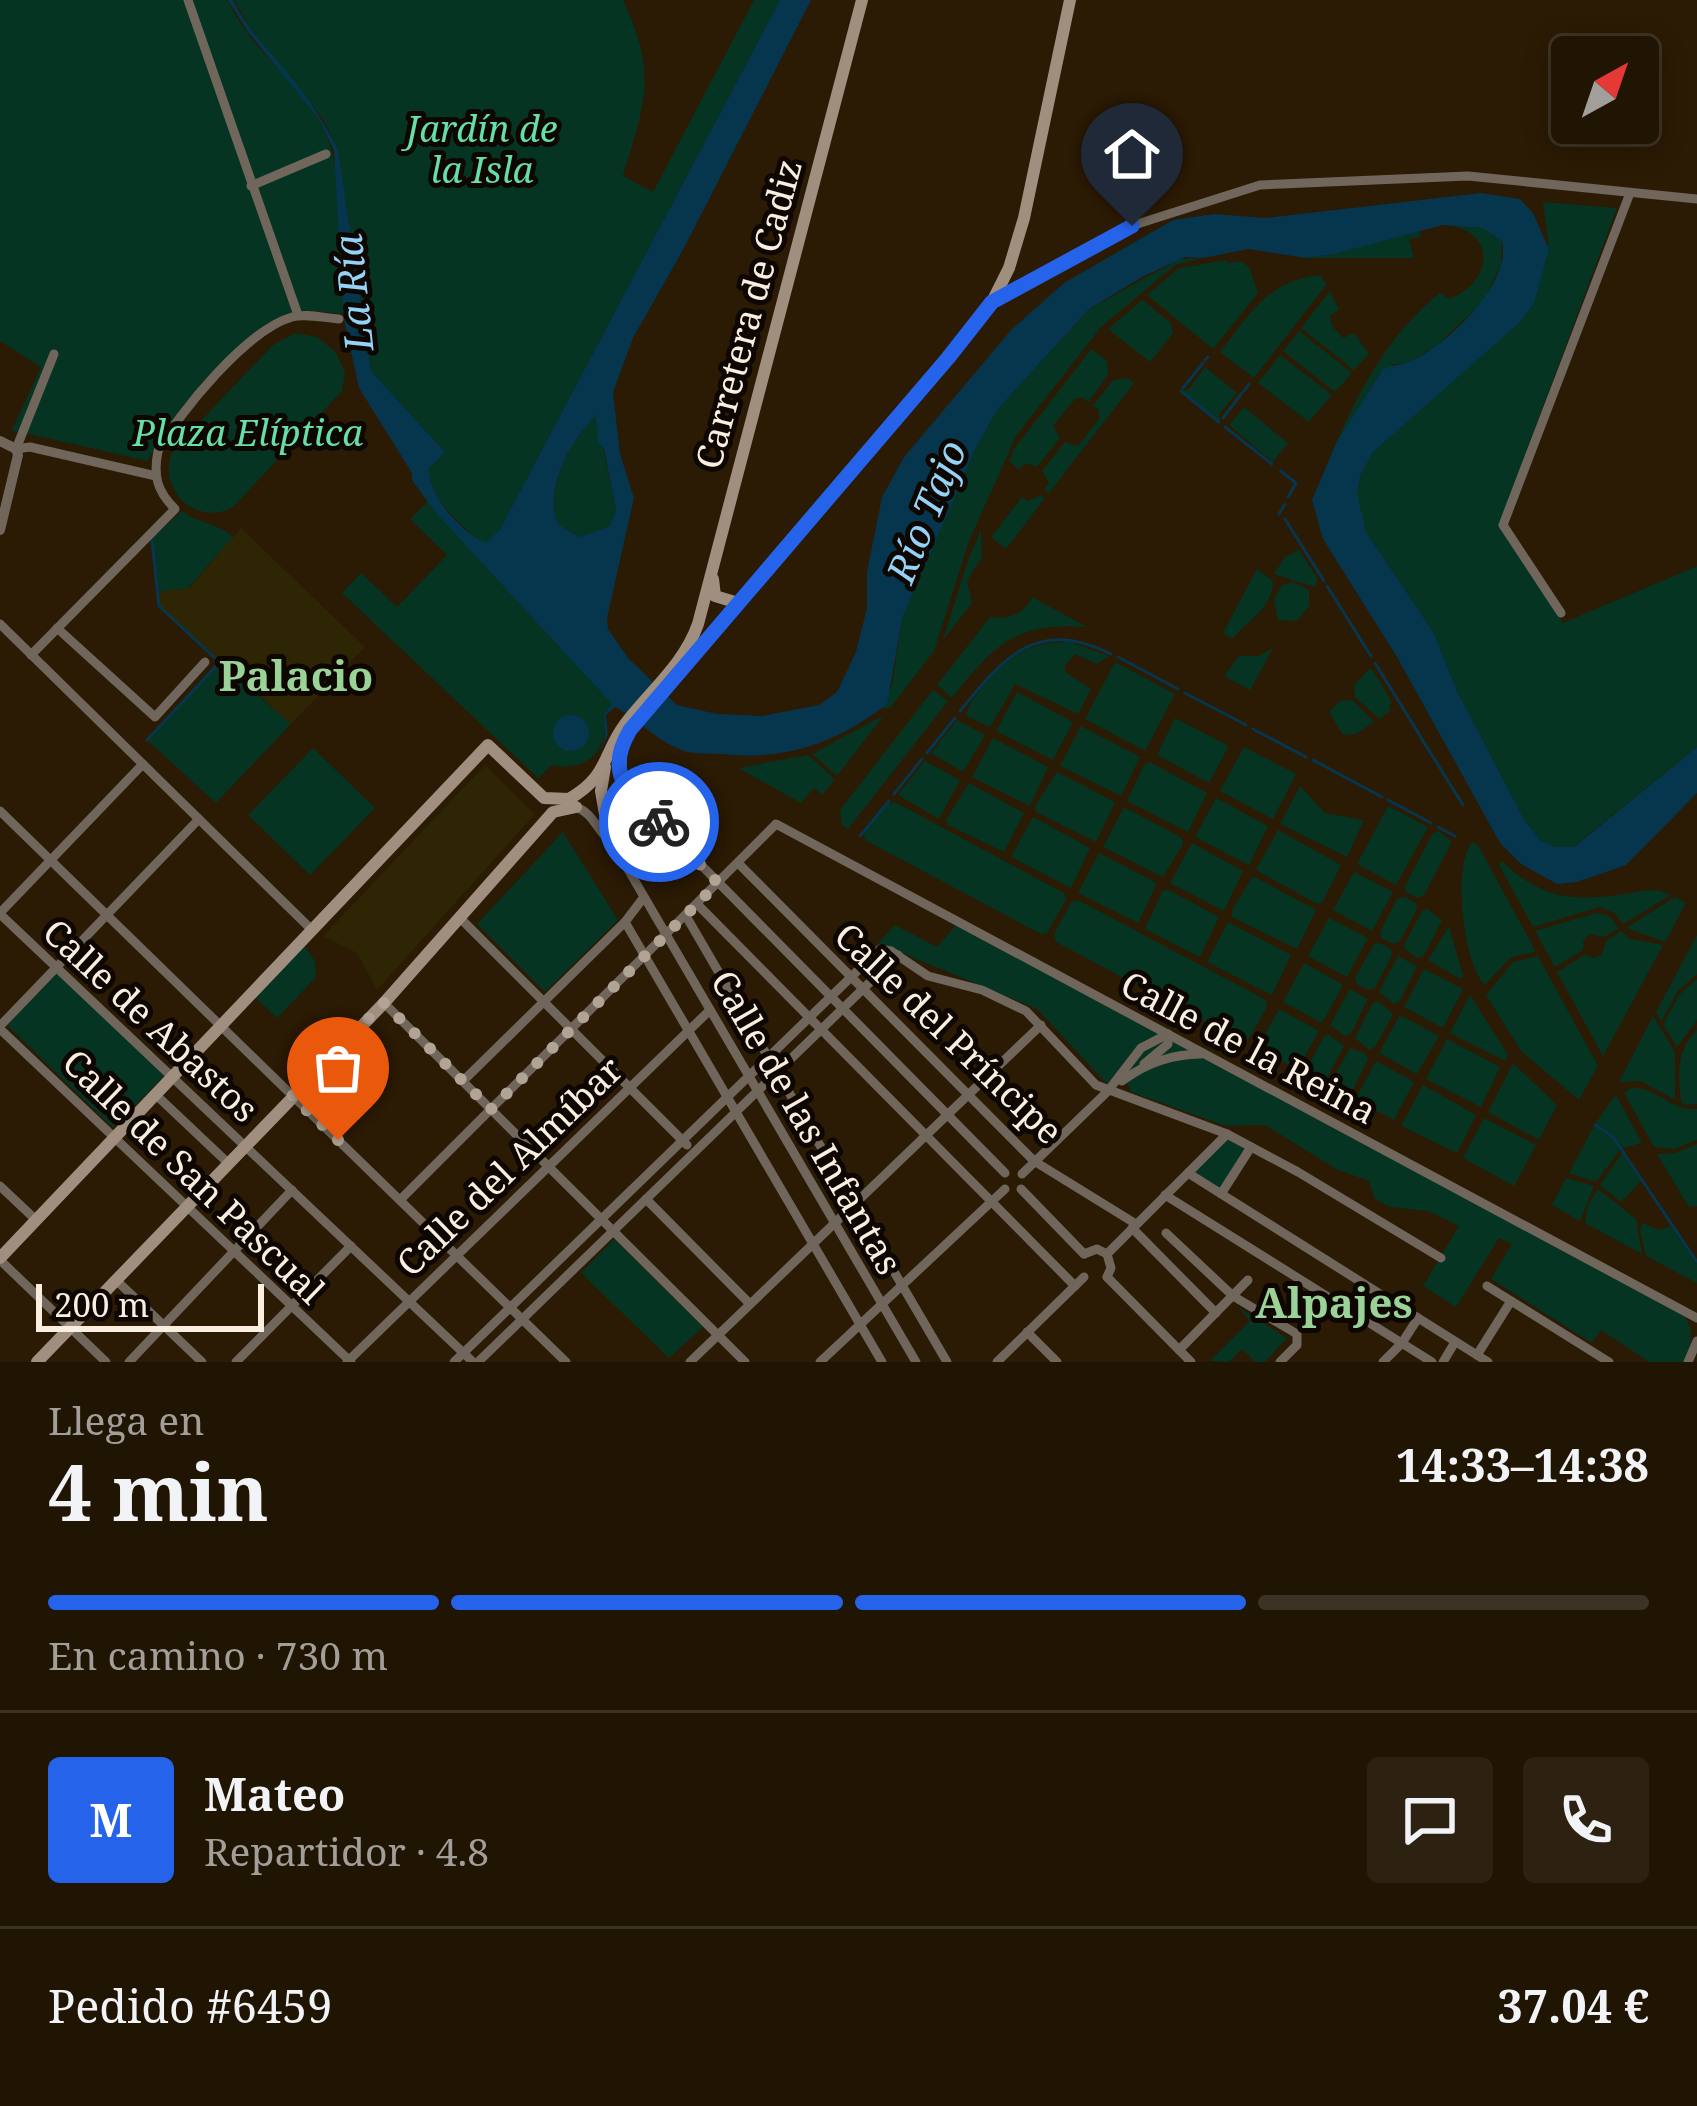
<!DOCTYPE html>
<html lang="es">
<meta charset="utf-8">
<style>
:root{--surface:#201403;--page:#2d2112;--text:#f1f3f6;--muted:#a29e9a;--line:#3d3325;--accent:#2563eb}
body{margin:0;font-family:"Noto Serif",serif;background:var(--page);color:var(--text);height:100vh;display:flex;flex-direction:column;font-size:45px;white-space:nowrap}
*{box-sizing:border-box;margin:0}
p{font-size:39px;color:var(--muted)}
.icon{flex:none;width:66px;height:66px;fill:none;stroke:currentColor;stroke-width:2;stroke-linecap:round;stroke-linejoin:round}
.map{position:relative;height:1362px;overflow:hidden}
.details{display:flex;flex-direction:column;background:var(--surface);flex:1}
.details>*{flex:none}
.needle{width:78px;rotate:40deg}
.buttons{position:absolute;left:1551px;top:36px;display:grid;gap:24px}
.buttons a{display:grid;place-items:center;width:108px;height:108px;border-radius:12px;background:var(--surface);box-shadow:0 6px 30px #0003,0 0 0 3px var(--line);font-size:60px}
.scale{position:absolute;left:36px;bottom:30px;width:228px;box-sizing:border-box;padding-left:12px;border:6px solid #faeee1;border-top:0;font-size:33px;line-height:42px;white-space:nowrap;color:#faeee1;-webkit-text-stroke:9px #0e0701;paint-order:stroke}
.pin{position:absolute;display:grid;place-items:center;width:102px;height:102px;color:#fff;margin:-123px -51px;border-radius:50% 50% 50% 0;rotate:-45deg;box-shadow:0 0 12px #0007}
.pin .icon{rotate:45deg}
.courier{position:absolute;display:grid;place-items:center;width:120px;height:120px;margin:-60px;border:9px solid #2563eb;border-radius:50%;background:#fff;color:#222;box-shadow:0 3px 15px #0007}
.head em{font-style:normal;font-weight:700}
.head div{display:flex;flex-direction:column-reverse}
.head{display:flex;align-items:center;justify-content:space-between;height:204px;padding:0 48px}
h1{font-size:78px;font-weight:700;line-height:90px}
.bar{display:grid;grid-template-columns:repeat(4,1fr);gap:18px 12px;align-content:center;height:144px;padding:0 48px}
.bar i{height:15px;border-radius:9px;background:var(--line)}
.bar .selected{background:var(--accent)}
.bar p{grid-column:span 4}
.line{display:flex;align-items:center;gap:30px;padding:0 48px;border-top:3px solid var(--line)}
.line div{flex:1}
.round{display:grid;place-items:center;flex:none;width:126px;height:126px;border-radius:12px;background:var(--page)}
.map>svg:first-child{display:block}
.green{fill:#053422}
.sand{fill:#2d2504}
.water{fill:#05364d;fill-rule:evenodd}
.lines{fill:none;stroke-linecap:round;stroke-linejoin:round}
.stream{stroke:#05364d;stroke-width:3}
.minor{stroke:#70665c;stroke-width:9}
.tertiary{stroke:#70665c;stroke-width:10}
.secondary{stroke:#a08f7f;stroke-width:12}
.done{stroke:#b2a494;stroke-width:12;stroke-dasharray:0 21.6}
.route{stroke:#2563eb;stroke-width:15}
.labels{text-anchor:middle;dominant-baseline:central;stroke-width:10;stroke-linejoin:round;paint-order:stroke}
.park-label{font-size:36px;font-style:italic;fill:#65dea8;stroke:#0e0701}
.street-label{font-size:36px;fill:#faeee1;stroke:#0e0701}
.water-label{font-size:39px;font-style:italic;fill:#95d2f7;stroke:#0e0701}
.quarter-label{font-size:42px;font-weight:bold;fill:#9ad297;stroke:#0e0701}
</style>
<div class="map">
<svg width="1697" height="1362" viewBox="0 0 1697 1362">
<rect width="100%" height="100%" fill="#2b1a04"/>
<g class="green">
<path d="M0,0H228C247,46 294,77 319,119C346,164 341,260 344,314C329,313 312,309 297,311C249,318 168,417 148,461L12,430L41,367L0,341Z"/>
<path d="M234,0H623C658,74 645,102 623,176L653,192L754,0H780L500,529L486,544C470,537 428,494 427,475C427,465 439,458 445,452L371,371L338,149L322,118L251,30Z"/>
<path d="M1543,202L1617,208L1499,525L1563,623L1697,566V747L1573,847H1555L1541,841L1524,819L1457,691L1434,633L1366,532L1357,493L1361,474L1373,452L1417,409L1549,249Z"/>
<path d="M1448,225L1482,228L1502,241L1501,265L1483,302L1437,345L1406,364H1394L1374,383L1337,441C1361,386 1392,331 1440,293L1449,299C1492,283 1498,233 1448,225Z"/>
<path d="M1419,231L1421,237L1409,239L1414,258H1306L1335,254Z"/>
<path d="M1203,258L1175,265L1101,327L1016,436L969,541L934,651L890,708H882L892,685L902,619L921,570L975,450L997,410L1089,309L1180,259Z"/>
<path d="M1226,260L1227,263L1241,261L1249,267L1258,293L1213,349L1147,295L1179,268Z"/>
<path d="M1321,275L1326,285L1254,378L1220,352C1249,314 1270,279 1321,275Z"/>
<path d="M1330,291L1339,310L1330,316L1332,326L1343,338L1354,333L1369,354L1354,370L1301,328Z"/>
<path d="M1142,300L1170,322L1173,333L1150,362L1108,329Z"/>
<path d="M1299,331L1352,373L1335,392L1283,351Z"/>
<path d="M295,333L317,337L336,352L345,373L342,391L233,507C196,528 155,488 173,450L273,345Z"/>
<path d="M1091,349L1107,361L1108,375L1088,402L1082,397L1075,399L1053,426L1060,438L1037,467L1025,463L1019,470L1009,461L1014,449Z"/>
<path d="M1280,355L1332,395L1309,422L1258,383Z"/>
<path d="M1205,367L1237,393L1219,414L1220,422L1182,391L1189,389Z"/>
<path d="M1128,378L1134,383L1049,493L1044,490L1049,483L1042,471L1065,442L1078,446L1099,419V410L1093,406L1113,380Z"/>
<path d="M1244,407L1288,443L1273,462L1229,425Z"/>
<path d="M596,414L616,510L610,526L579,537L558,524C544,485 571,443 596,414Z"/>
<path d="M1041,495L1045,498L1006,549L991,537L1022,497L1028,501Z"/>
<path d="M428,501L613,705L604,714C610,749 587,773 552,765L538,778L342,593L361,573L397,607L447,555L410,519Z"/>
<path d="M182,511C199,524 217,522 233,537L188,588L158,592L152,538Z"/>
<path d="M981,530L982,557L967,581L972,603L943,640L968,560Z"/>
<path d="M1299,550L1318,579L1314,587L1274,574L1285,557Z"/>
<path d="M1257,569L1273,581C1273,608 1248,620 1232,639L1223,633Z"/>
<path d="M1292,582L1309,590V606L1297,621L1278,620L1274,599L1282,585Z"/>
<path d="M1032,597L1087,627C1015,622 995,644 952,698L937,685L990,617C1009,620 1024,614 1032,597Z"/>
<path d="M1070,642L1109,656L1097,664L1075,654L1065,666V672L1091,689L1078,714L1015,684L990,727L966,716C968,703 977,694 986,683C1009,654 1033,641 1070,642Z"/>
<path d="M1273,648L1250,690L1224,676L1239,656H1259Z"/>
<path d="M217,660L291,724L216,803L147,740L215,668Z"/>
<path d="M1115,662L1175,694L1145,751L1085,719Z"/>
<path d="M1369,669L1373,670L1391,701L1389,712L1379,719L1355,697L1354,685Z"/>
<path d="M933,690L948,701L848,829L842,825L840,810Z"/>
<path d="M1017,692L1073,722L1053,760L996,731Z"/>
<path d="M1352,700L1374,722L1356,734L1343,735L1329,712L1340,701Z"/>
<path d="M884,715L837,776L812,754Z"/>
<path d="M1175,718L1229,746L1209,783L1157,755Z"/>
<path d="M957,720L985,735L963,772L931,753Z"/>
<path d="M1081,726L1140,757L1121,796L1060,766Z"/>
<path d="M993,738L1048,767L1030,806L972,777Z"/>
<path d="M1244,747L1296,774L1273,819L1220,791Z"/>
<path d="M313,748L375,808L310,875L248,815Z"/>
<path d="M808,755L835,779L822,795L814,788L801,803L738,768Z"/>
<path d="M925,761L960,780L939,819L898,795Z"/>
<path d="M1150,762L1207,793L1188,832L1127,801L1144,765Z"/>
<path d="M1057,772L1115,802L1096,842L1036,812L1035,806Z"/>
<path d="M969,783L1024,813L1004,852L948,825L946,820Z"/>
<path d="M1300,786L1325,813L1364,820L1347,857L1280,824Z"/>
<path d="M1216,798L1268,826L1249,865L1195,837Z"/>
<path d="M895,802L1064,893L1066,900L1047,933L1041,934L865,840L864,833L886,805Z"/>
<path d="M1388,806L1428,827L1396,885L1357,864Z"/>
<path d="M1124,807L1182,838L1183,844L1163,877L1103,847Z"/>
<path d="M1033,817L1090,848L1071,888L1011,857Z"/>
<path d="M1278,830L1341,865L1322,903L1317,904L1256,870Z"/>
<path d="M1439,831L1452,842L1424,895L1418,898L1406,892L1405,886L1433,833Z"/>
<path d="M563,832L618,920L545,992L477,924Z"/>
<path d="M1472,842L1478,845L1536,952L1511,957L1485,985C1463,963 1452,866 1472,842Z"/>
<path d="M1192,843L1243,871L1224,911L1170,883Z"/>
<path d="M1099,853L1157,883L1138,923L1078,893Z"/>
<path d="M1501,861C1543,898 1569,902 1624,894C1642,891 1655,886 1671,895L1623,924L1614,913L1600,907L1533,927L1499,865Z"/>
<path d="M1354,872L1393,892L1372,931L1333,910Z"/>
<path d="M1253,876L1316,910L1297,949L1232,917V910Z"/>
<path d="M1167,889L1219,917L1200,957L1145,929L1162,892Z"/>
<path d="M1405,897L1416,903L1417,909L1400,941L1394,944L1381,938L1380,932L1397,899Z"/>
<path d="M1675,897L1686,903L1665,942L1626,928Z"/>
<path d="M1078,900L1266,1000L1267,1007L1248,1040L1242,1041L1056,942L1054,934L1071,902Z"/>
<path d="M1428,909L1442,921L1424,955L1418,958L1405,950L1404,945L1422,911Z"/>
<path d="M1596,913L1609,916L1619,928L1604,937L1589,934L1583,942V950L1555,967L1535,931Z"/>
<path d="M1329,918L1368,938L1347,977L1308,956Z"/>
<path d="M1228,922L1291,955L1272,995L1207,962Z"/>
<path d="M895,925L937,947L956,925L1684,1315C1695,1331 1692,1346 1683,1362H1649L1601,1330L1592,1343L1491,1279L1512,1244L1499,1238L1456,1307L1423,1286L1459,1226L1428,1211L1390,1207L1375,1199L1369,1181L1336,1169L1265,1125L1226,1126L1131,1092L1128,1084L1117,1075L1107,1084L1037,1009L878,943Z"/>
<path d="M1449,926L1463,976L1460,979L1428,960Z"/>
<path d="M1621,931L1630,939L1663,945L1603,1056L1557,972L1586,954L1593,958L1602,955L1606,941Z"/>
<path d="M1697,935V974L1678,991L1661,1022L1656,1012Z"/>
<path d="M1379,943L1391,949L1392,955L1375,988L1369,990L1357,984L1355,978L1374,944Z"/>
<path d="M304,946L315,961L316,977L277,1018L256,998Z"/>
<path d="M1398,956L1417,966L1400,1001L1394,1004L1379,992Z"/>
<path d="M1538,956L1598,1066L1579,1100L1521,1051L1486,995L1513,962Z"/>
<path d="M1304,963L1343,985L1322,1023L1283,1002Z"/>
<path d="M1424,969L1463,989L1443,1028L1404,1007Z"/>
<path d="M58,972L165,1075L113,1128L7,1025Z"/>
<path d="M1697,979V1020L1677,1047L1663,1025L1679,995Z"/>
<path d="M1350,989L1368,999L1351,1034L1345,1036L1330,1025Z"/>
<path d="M1470,995L1508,1055L1505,1061L1450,1033Z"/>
<path d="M1378,1001L1393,1014L1375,1047L1369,1050L1355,1038L1372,1004Z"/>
<path d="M1279,1009L1319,1031L1297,1070L1258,1047Z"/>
<path d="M1400,1015L1439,1036L1417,1074L1379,1053Z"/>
<path d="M1653,1016L1675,1052V1100L1641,1081L1619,1082Z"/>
<path d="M1697,1030V1104L1685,1105L1681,1101C1678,1073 1676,1050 1697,1030Z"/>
<path d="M1329,1035L1344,1046L1326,1080L1320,1083L1307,1076L1306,1070L1324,1036Z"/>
<path d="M1447,1039L1500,1067L1481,1107L1426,1079Z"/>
<path d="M1350,1048L1365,1053L1368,1059L1351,1093L1345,1096L1330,1084Z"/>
<path d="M1376,1061L1414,1082L1394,1120L1355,1100Z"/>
<path d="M1513,1063L1557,1105L1539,1140L1488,1112Z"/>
<path d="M1423,1085L1476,1115L1457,1153L1401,1126Z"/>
<path d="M1631,1088C1656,1086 1670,1111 1697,1109V1140L1674,1149L1654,1147L1624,1093Z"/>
<path d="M1615,1095H1616L1642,1143L1622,1148L1613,1136L1595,1124Z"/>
<path d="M1484,1118L1536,1145L1514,1186L1463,1158Z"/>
<path d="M1594,1126L1612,1138L1620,1150L1596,1182L1569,1173Z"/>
<path d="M1228,1138L1247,1148L1221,1189L1194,1172Z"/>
<path d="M1697,1144V1206L1689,1207L1657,1154L1675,1153Z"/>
<path d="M1622,1153L1641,1181L1621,1202L1600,1185Z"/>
<path d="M1566,1178L1594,1186L1580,1221L1552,1205Z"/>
<path d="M1598,1189L1636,1219L1642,1254L1585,1223L1588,1205Z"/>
<path d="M1643,1223L1659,1230L1671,1226L1697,1264V1283L1646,1256L1640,1230Z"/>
<path d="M614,1239L703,1327L669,1358L581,1273Z"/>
<path d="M1238,1307L1287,1338L1265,1362H1255L1242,1349L1229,1362L1210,1361L1250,1321Z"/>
</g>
<g class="sand">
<path d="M241,528L365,647L291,724L159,606L158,592L189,588Z"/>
<path d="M485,765L535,814L377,990L357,953L323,936Z"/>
</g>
<g class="water">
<path d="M228,0H233C247,30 270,51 290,76C309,99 324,123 338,149L371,371L445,452L429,468C426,494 463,534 486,543L500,529L780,0H811L684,248L633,338L613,392L620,454L634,498L607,618L608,629L628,658L677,705L717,714L762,716L819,705L837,692L856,652L867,608V572L882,497L904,457L1012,329L1064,283L1173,220L1214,214L1266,218L1481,193L1520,199L1533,213L1549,249L1534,303L1520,322L1373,452L1361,474L1357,492L1366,532L1434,633L1457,691L1524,819L1541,841L1555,847H1574L1697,747V793L1626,865L1577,882L1557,884L1521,864L1500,843L1397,657L1323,539L1312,500L1337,441L1383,369C1393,365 1402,365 1411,361C1447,345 1512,284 1502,241L1482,228L1443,225L1335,254L1306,258L1248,249L1203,258L1185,257L1142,277L1089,309L997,410L975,450L902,619L887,704C837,743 785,761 722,754C710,753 696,755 685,751C657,742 639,720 615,707L606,715L608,734L599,755L605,736L604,714L612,704L436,513L412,480V473L359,388L344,320L334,151L319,119L248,32ZM596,415L598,443L604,449L616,510L610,526L579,537L558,524C544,486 570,443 596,415Z"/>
<circle cx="571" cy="733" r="18"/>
</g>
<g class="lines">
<g class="stream">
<path d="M1205,360L1208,357"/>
<path d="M1183,388L1203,363"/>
<path d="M1181,391L1219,422"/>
<path d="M1244,391L1249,384"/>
<path d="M1223,418L1242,393"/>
<path d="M1225,427L1272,464"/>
<path d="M1281,471L1296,483L1288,497"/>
<path d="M1279,514L1285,504"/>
<path d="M1285,519L1324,581"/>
<path d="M1327,586L1371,656"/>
<path d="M1118,657L1178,689"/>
<path d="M1375,663L1419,734"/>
<path d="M1185,693L1246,725"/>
<path d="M960,711C1004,657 1037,617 1111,654"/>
<path d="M1253,729L1306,757"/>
<path d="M1420,736L1463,805"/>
<path d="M147,740L217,665V660L159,606L152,541"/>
<path d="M927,753L955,718"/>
<path d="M1313,760L1382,797"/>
<path d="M894,794L922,759"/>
<path d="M1388,800L1431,823"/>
<path d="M1438,827L1455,836"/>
<path d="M860,836L889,801"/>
<path d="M1595,1125L1613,1137L1697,1262"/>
</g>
<g class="minor">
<path d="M188,0L298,315"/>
<path d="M251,186L326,154"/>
<path d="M992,302L1131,226L1260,185L1468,176L1697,199"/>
<path d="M54,354L16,449L30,447L156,476"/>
<path d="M1561,613L1503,525L1630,193"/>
<path d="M0,624L312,930"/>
<path d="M57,628L155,717L205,662"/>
<path d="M31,655L175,509C157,491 153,476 158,451C180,411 247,330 292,317C306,313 324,318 339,319"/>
<path d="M637,800L1005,1173"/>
<path d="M576,807C595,814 597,833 613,843"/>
<path d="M0,811L566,1362"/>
<path d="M606,820L615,847L916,1362"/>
<path d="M738,863L1034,1161L1136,1224"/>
<path d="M698,905L1075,1286"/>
<path d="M0,913L143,764"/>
<path d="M0,914L473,1362"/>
<path d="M686,916L768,1057"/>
<path d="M460,918L687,1145"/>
<path d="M625,922L882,1362"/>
<path d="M384,1003L745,1362"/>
<path d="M0,1026L199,819"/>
<path d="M0,1029L351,1362"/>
<path d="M1144,1064L1168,1044V1034"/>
<path d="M777,1072L947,1362"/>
<path d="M463,1081L625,922L644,897"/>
<path d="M1122,1081C1146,1063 1171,1054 1201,1054"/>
<path d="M155,1094L228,1163"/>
<path d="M1188,1173L1488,1362"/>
<path d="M1022,1174L1108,1091L1141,1048L1168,1034"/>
<path d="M0,1186L36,1220"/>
<path d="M1021,1189L1084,1254"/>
<path d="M1221,1194L1251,1147"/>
<path d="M1165,1195L1432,1362"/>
<path d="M646,1199L750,1304"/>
<path d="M400,1200L776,824L1697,1318"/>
<path d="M1132,1228L1216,1313"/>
<path d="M1166,1233L1233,1296L1297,1334V1345L1280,1362"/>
<path d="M1084,1254L1097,1249L1107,1254L1111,1268L1107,1277"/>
<path d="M1107,1254L1227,1134"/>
<path d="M0,1260L106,1362"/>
<path d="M1107,1277L1191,1362"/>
<path d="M116,1280L202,1362"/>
<path d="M1487,1286L1609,1362"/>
<path d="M1027,1332L1057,1362"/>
<path d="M1179,1350L1248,1280"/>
<path d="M1477,1355L1511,1301"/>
<path d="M129,1362L292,1190"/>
<path d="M236,1362L351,1246"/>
<path d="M347,1362L710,1010"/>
<path d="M454,1362L880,949L891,951L928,976L982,990L1026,1011L1096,1085L1227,1134L1298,1172L1441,1258"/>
<path d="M478,1362L898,955"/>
<path d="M690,1362L1041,1025"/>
<path d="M820,1362L1005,1189"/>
<path d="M997,1362L1084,1277"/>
<path d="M1383,1362L1402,1343L1418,1318"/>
<path d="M1443,1362L1455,1342"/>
<path d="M1688,1362L1697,1341"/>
</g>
<path class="tertiary" d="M0,441L16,449L18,455L0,530"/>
<g class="secondary">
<path d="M713,579L715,596L738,603"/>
<path d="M657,699L948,359L992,302L1009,268L1024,218L1070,0"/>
<path d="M621,749L620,775L637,800"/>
<path d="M605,767L601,791L606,820"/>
<path d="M0,1258L488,745L544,798L569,799C609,776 602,755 625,724C650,691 684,664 698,624L862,0"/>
<path d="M37,1362L384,1003L553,812L576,807"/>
</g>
</g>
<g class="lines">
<path class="done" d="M338,1140L292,1096L384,1003L491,1109L718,883L659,822"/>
<path class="route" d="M659,822C628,792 604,774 630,730L948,358L992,302L1132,226"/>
</g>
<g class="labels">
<g class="park-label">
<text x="482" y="128">Jardín de<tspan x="482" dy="41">la Isla</tspan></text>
<text x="248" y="432">Plaza Elíptica</text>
</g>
<g class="street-label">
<text transform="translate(748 314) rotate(-75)">Carretera de Cadiz</text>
<text transform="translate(151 1020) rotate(43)">Calle de Abastos</text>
<text transform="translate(949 1033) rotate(44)">Calle del Príncipe</text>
<text transform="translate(1249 1047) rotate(28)">Calle de la Reina</text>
<text transform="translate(807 1122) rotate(60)">Calle de las Infantas</text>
<text transform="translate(509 1166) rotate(-44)">Calle del Almíbar</text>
<text transform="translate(194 1176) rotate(44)">Calle de San Pascual</text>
</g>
<g class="water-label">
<text transform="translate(352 293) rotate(-96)">La Ría</text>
<text transform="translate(925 511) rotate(-68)">Río Tajo</text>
</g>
<g class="quarter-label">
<text x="296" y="674">Palacio</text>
<text x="1334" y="1301">Alpajes</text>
</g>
</g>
</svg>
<div class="buttons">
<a><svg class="needle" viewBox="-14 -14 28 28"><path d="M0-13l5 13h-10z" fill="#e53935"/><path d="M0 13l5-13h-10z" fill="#a29e9a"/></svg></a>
</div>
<div class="scale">200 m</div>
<div class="pin" style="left:338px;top:1140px;background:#ea580c"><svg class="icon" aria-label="bag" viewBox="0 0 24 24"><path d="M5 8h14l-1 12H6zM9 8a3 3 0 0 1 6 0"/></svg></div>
<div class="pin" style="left:1132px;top:226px;background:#1f2937"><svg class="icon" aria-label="home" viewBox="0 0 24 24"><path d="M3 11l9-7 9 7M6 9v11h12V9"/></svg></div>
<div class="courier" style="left:659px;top:822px"><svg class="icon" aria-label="bike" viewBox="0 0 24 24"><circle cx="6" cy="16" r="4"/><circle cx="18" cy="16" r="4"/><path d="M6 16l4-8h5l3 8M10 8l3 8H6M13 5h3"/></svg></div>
</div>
<section class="details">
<div class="head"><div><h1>4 min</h1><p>Llega en</p></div><em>14:33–14:38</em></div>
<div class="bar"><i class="selected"></i><i class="selected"></i><i class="selected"></i><i></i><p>En camino · 730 m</p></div>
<div class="line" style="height:216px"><b class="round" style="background:var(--accent);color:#fff">M</b><div><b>Mateo</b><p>Repartidor · 4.8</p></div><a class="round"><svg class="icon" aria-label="chat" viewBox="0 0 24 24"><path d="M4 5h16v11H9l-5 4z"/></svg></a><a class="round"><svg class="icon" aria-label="phone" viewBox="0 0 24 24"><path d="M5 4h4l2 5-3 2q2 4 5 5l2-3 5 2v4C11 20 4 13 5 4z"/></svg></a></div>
<div class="line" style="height:156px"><div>Pedido #6459</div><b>37.04 €</b></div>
</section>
